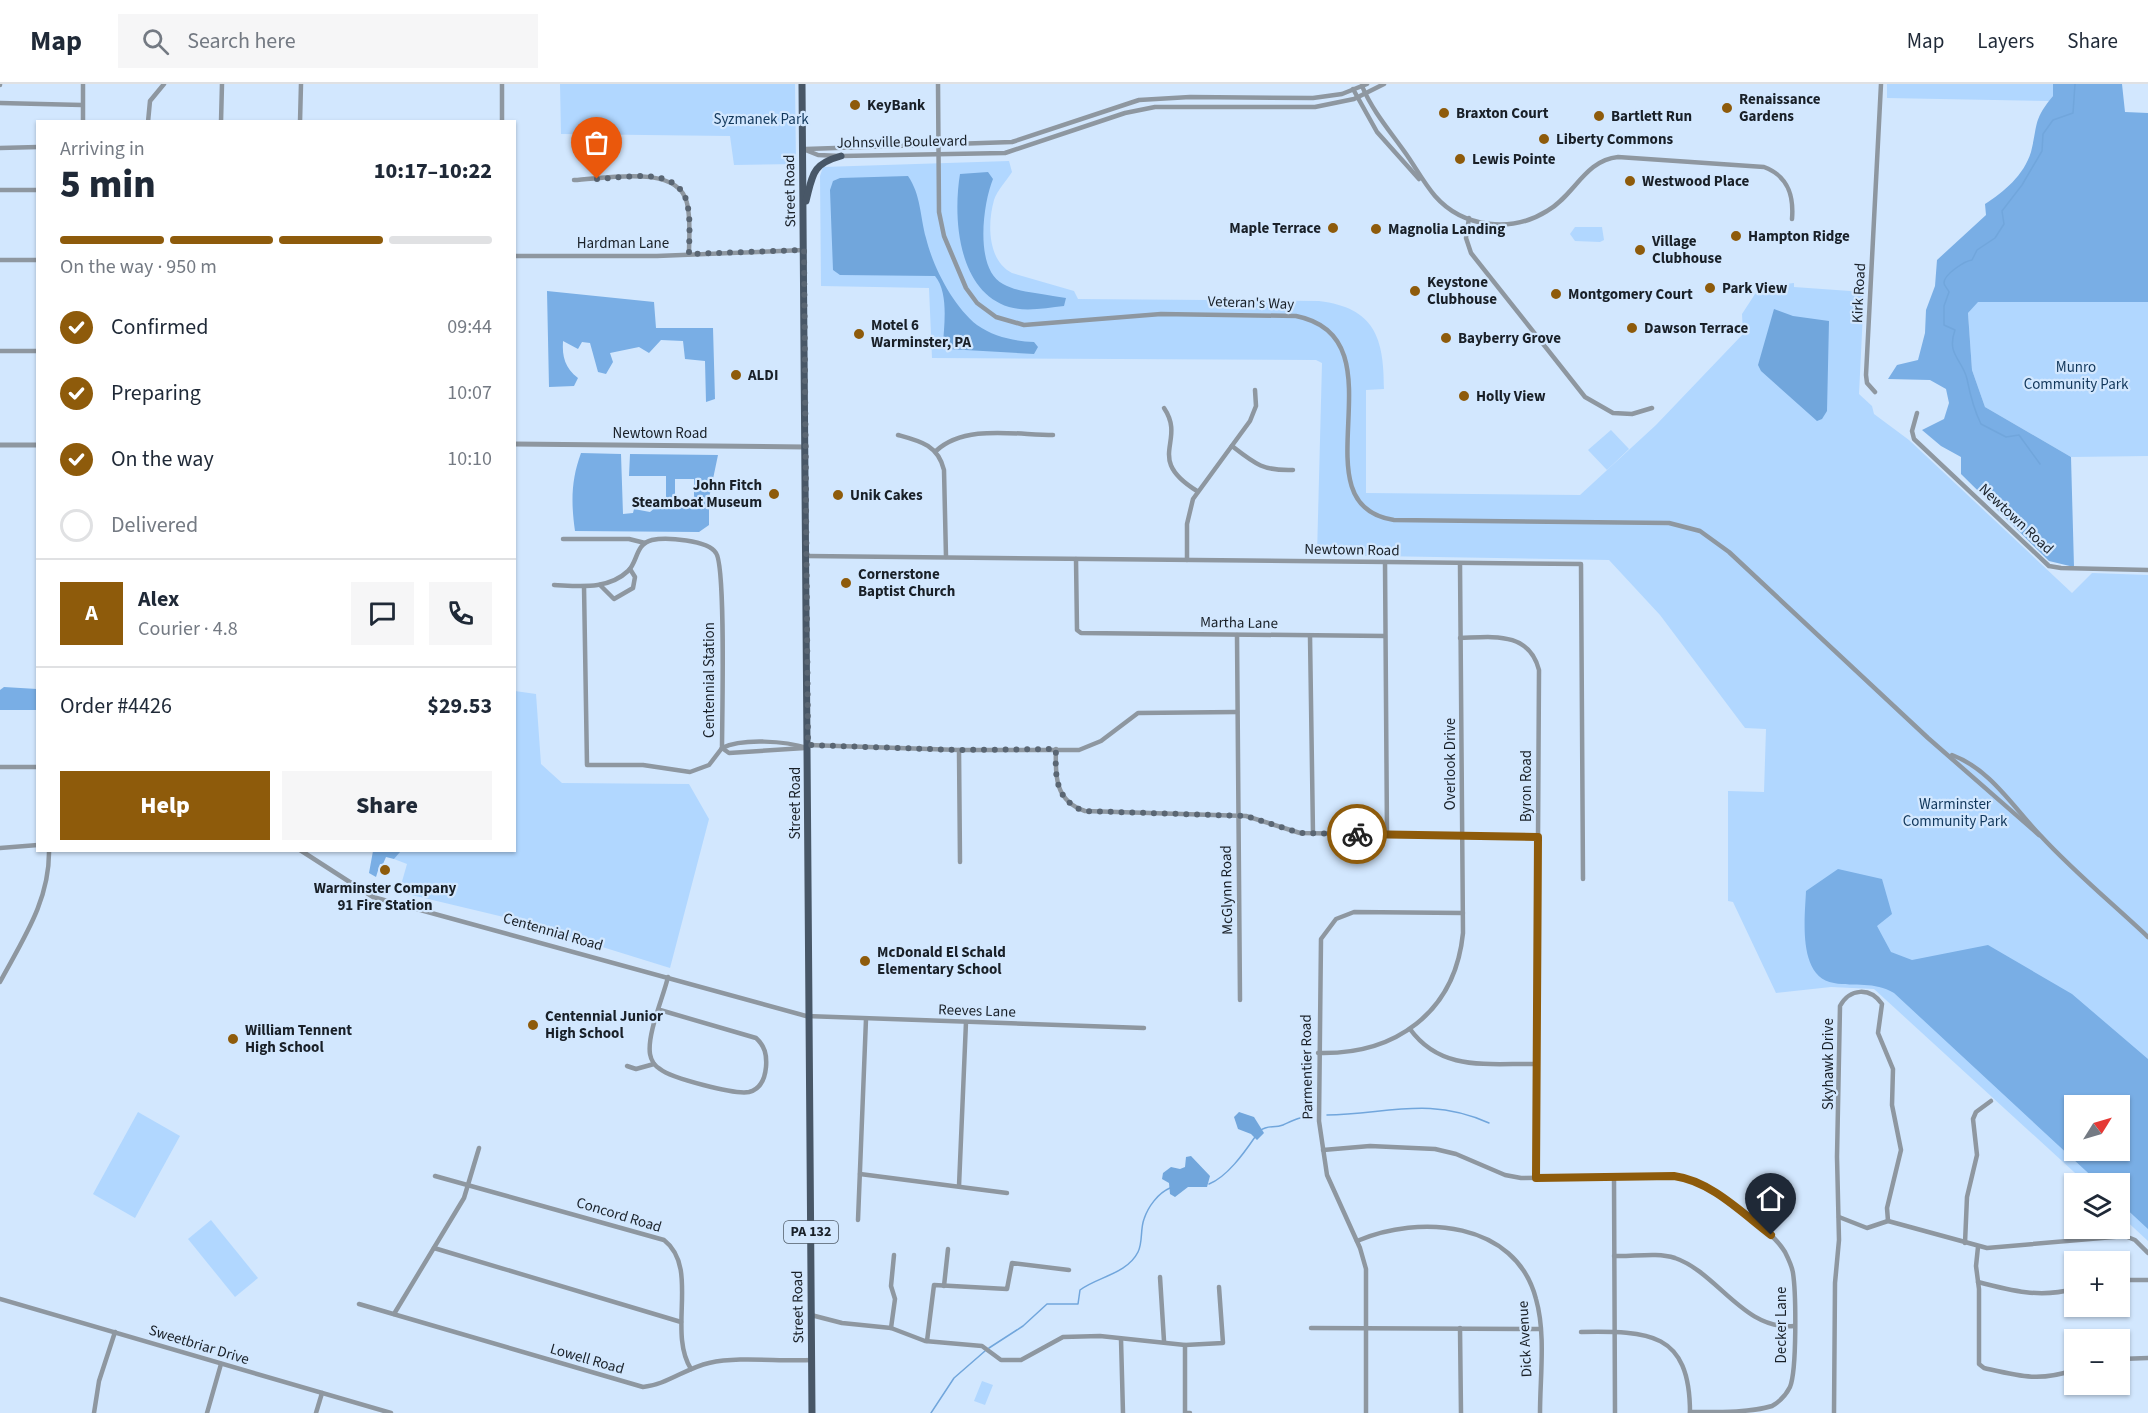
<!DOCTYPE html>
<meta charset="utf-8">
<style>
:root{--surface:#fff;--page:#f6f6f7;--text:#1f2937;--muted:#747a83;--line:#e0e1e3;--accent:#8e5b0b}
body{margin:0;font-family:"Source Sans 3",sans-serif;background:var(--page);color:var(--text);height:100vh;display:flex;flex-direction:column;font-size:22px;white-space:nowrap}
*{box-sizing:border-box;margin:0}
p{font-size:20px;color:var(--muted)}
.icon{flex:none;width:33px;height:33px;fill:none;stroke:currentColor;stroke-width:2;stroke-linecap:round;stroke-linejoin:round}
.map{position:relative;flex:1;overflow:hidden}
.details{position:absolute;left:36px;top:36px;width:480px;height:732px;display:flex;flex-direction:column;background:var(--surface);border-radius:0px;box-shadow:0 2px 4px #0004}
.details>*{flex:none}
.needle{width:39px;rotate:53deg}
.controls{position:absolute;left:2064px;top:1011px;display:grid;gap:12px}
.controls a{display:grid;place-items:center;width:66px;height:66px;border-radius:0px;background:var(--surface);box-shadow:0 2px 4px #0004;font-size:30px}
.pin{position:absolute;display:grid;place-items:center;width:51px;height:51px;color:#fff;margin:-62px -26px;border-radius:50% 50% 50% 0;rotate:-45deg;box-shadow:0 0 6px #0007}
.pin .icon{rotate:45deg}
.courier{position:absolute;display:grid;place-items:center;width:60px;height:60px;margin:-30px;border:4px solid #8e5b0b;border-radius:50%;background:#fff;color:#222;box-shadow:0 2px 8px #0007}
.headline em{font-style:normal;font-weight:800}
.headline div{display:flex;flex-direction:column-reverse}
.headline{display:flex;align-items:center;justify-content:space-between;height:102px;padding:0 24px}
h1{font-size:39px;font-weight:800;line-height:45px}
.bar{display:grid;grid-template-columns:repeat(4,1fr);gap:9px 6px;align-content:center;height:72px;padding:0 24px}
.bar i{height:8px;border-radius:4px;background:var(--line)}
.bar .current{background:var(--accent)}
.bar p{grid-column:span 4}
.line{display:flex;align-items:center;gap:15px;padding:0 24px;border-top:2px solid var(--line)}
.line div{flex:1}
.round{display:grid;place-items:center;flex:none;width:63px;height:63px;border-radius:0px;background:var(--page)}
ol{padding:0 24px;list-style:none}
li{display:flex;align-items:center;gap:18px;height:66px}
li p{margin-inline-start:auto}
li .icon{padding:6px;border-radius:50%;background:var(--accent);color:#fff;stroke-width:4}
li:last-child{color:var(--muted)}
li i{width:33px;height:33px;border:3px solid var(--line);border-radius:50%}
.cta{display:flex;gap:12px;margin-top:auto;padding:12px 24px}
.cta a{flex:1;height:69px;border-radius:0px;background:var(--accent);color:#fff;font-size:24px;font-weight:800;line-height:69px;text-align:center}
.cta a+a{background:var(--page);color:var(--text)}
header{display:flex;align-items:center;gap:36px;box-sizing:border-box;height:84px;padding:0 30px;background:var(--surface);border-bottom:2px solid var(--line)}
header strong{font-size:28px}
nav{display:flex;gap:33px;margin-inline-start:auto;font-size:21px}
.search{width:420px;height:54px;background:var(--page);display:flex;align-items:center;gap:15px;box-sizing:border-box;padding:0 21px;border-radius:0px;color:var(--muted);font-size:22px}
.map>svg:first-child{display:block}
.green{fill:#b1d7ff;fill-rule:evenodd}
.forest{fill:#79aee5;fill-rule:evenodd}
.water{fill:#71a6dc}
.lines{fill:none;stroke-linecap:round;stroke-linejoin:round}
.stream{stroke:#71a6dc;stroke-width:1.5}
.minor{stroke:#8e97a0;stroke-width:4.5}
.tertiary{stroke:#8e97a0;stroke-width:5}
.primary{stroke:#485767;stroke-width:7}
.done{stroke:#5a6673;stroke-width:6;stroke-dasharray:0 10.8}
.route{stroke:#8e5b0b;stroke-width:8}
.poi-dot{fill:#8e5b0b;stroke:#d2e7fe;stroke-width:2}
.labels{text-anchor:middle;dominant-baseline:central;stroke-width:4.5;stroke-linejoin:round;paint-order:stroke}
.shield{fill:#d2e7fe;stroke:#505c68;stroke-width:1.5}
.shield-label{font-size:14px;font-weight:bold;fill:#192028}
.poi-label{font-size:15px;font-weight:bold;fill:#192028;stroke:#d2e7fe;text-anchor:start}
.park-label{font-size:15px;fill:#11375b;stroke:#d2e7fe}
.street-label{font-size:15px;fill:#192028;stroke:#d2e7fe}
</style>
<header>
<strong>Map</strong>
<div class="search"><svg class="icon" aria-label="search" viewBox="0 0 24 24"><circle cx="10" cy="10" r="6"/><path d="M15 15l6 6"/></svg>Search here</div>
<nav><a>Map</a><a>Layers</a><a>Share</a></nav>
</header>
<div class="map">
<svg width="2148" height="1329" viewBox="0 0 2148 1329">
<rect width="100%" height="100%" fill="#d2e7fe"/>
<g class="green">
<path d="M560,0H795L796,80L734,81L730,52L561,50Z"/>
<path d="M1887,0H2053V12L2049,17L1887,14Z"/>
<path d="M1009,77L1012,88C1006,97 997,107 994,116C987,141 988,177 1012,189L1074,207L1078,215L1319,217C1375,224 1384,254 1384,305L1366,306V409L1580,411L1656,341L1743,250L1742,230L1755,210L1767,202L1794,199V203L1864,208L1859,310L1872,322L1874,330L1909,356L2072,509L2092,489L2148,491V1157L2120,1131V1100L2086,1099L1874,905L1831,903L1776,909L1733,818L1728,817V707L1764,708L1766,645L1745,644L1660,531L1609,476L1317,471L1322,279L1316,276L932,274L929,204L821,202L820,92L823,83ZM2074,1022H2120V1066H2074Z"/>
<path d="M1575,143H1602L1604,156L1600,158L1575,157L1570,150Z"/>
<path d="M1977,218H2148V372L2071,373L1985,323L1972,286L1968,229Z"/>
<path d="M1611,346L1629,365L1607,386L1588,366Z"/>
<path d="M515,607L536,610L541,680L562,699L689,700L709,735L670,884L512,835L399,808L407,780L394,775L401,767L514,766Z"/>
<path d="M138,1028L180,1052L135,1134L93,1110Z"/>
<path d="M211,1136L258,1194L235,1213L188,1155Z"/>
<path d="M982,1297L993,1301L985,1321L974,1317Z"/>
</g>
<g class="forest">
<path d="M2053,0H2122L2125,28L2148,29V218H1978L1968,229L1972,286L1985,323L2071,373L2074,483L2049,477L1961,390V373L1941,362L1922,346L1944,335L1949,319L1946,305L1930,296L1888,295L1897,281L1918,276L1925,249L1926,226L1935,202L1937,176L1986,131L1985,120C2004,108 2024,91 2031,68C2038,40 2033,36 2053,12Z"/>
<path d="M547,207L654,218L656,244H713L715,315L706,318L705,277L685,275L683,257L661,256L649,269L639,263L610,269L613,278L606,290L598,288L590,259L582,258L578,265L563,257C562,273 565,284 578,294L574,302L549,303Z"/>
<path d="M581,369L621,370L623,430L633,429L634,425L650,428L666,415V392H629L630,370L718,371L709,414V441L699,448L575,447C571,419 571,396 581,369ZM675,395H694V418H675Z"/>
<path d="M4,603L37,605V626H0V606Z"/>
<path d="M373,767V766L401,767L394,775L386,773L383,780H380L376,793L369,789Z"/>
<path d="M1838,785L1882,795L1892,830L1877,842L1891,868L1912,876L1988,861L2072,910L2148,975V1145L2120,1119V1100L2099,1099L1894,909C1874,897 1855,903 1834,899C1797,893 1805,833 1806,807ZM2074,1022H2120V1066H2074Z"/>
</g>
<g class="water">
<path d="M988,88L993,95C983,119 974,185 1003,200C1017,208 1038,209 1053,212L1066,214L1064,222C1046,224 1026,228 1009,223C957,207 953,132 960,90Z"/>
<path d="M908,92C921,111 920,132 926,154C933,183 953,222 977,241C994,253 1014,257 1034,258L1038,263L1034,270L948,265L943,261C944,241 949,209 935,192L840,191L833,186L830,106L833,97L840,94Z"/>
<path d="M1774,225L1793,232L1829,237L1827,327L1822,335L1817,337L1761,287L1758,281Z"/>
<path d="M1239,1028L1254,1033L1264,1049L1257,1056L1251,1050L1238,1045L1234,1033Z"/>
<path d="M1191,1072L1210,1092L1207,1103H1188L1175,1113L1170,1110L1169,1099L1162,1095L1163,1089L1171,1083L1180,1085L1185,1083L1186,1073Z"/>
</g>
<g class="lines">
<g class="stream">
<path d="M2040,380L2019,351L2006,353L1981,340C1974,326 1970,310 1967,295C1963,276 1946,271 1955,246L1944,241V222L1949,208C1948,205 1944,202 1944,199C1944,190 1965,177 1972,176L1977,166L1995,154L2004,140L2002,127L2022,101L2042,67L2043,50L2053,36L2073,29L2075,0"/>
<path d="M1327,1031C1387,1030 1429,1012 1489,1039"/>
<path d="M1260,1047C1268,1040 1274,1045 1283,1041C1294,1036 1299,1033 1311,1032"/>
<path d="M1209,1100C1227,1093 1244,1069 1255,1053"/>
<path d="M989,1264L1023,1242L1047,1220H1078L1080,1206C1097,1193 1127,1190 1138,1168C1143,1158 1140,1146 1144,1135C1148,1123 1158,1109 1170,1104"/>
<path d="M931,1329L954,1294L985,1267"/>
</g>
<g class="minor">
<path d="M502,0V38"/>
<path d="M938,0L939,128L944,152L966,204L977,219L996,233L1024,241L1161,230L1296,232C1407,254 1292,421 1394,436L1669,439L1700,447L1729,468L1928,654L2039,751"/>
<path d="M0,1V0"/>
<path d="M1362,2C1372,26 1389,46 1404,67C1415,82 1423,98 1435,112C1463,144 1512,149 1547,127C1574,112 1585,76 1618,73L1764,83C1788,92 1794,111 1792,135"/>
<path d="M1353,5L1377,48L1419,95"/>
<path d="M0,19L82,21"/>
<path d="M83,38V0"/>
<path d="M148,38L150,17L164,0"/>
<path d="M221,38L222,0"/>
<path d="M300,38L301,0"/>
<path d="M0,64L38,63"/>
<path d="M803,65L818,71L841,72L1005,69L1125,29L1155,23H1315L1354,15L1384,0"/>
<path d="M806,65L1012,58L1139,16L1190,13L1313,14L1342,10L1367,0"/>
<path d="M574,96C604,95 678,79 687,119C691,135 689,154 689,170"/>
<path d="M0,106H38"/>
<path d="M1469,134L1466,154L1471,169L1585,313L1613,329L1632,330L1652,324"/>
<path d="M514,172H657L804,166"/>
<path d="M0,176H38"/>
<path d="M0,267H38"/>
<path d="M1875,308L1867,299L1866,291L1881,0"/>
<path d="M1164,324C1187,358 1144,374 1197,407"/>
<path d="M1917,329L1912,347L1914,355L2049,482L2061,484L2148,486"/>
<path d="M898,351C920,357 938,361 944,386L946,473"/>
<path d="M1232,362C1255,380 1263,387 1293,386"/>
<path d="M936,367C965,340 1016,351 1053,351"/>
<path d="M563,455H629L645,459"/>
<path d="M807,472L1581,480L1583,795"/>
<path d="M1076,475L1077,546L1081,549L1385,552"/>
<path d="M1187,476V440L1193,415L1250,337L1256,322L1255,306"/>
<path d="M1385,478L1387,751"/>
<path d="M554,501C580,502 608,506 628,487C638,478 635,460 652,456C666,453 708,456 716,469C726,483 722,635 722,664L709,681L690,688L643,681H587L584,502"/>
<path d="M600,501L614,515L633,504L635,493L630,485"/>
<path d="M1237,551L1240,916"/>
<path d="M1310,552L1313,750"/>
<path d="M1460,554C1493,553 1529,547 1539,586L1536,1094"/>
<path d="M808,661L959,666H1079L1101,657L1138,629L1237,628"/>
<path d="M722,664C742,654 786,657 807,664"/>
<path d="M722,664L729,669L805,664"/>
<path d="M1056,665C1055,692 1055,717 1085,727L1246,732L1300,749L1538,753"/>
<path d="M959,666L960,778"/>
<path d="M1952,671C1990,685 2013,723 2040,751C2073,787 2112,819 2148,853"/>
<path d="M0,683H38"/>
<path d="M0,764L38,761"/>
<path d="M300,766L373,813L806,932L1144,944"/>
<path d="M0,898C23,855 50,816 49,766"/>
<path d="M660,926L756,954C765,962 767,971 766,983C765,994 761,1005 749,1008C735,1011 671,994 660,985C655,982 651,976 650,970C647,950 663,914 668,893"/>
<path d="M1410,945C1441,988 1488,979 1536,980"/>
<path d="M1318,969C1395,971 1455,929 1463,849L1460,480"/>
<path d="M627,982L636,985L654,980"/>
<path d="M1323,1066L1370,1062L1435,1065L1456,1070L1505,1091L1521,1094L1674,1092C1703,1096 1770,1143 1785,1168C1788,1174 1792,1182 1793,1189C1796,1209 1797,1286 1790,1303C1786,1311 1779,1318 1772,1322C1750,1329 1714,1328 1690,1328"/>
<path d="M860,1090L1007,1109"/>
<path d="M435,1092L664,1156C700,1184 667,1247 691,1285"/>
<path d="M1614,1093L1615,1329"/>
<path d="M959,1102L966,938"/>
<path d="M1839,1133L1867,1144L1888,1137L1987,1164L2125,1152L2135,1156L2148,1169"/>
<path d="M858,1136L866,935"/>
<path d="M1754,1138L1783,1101"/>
<path d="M1357,1157C1419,1130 1516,1137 1536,1215C1546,1250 1540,1293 1540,1329"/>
<path d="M1965,1159L1967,1113L1977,1071L1973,1035L1976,1028L1991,1017"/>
<path d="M1978,1163L1976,1182L1979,1205V1280L1984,1284C2019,1292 2039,1298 2074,1286"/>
<path d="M434,1164L681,1238"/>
<path d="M1614,1172C1633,1173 1656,1168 1675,1174C1718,1189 1744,1247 1794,1242"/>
<path d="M1160,1193L1164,1257"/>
<path d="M2120,1196H2148"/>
<path d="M1978,1198C2012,1207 2040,1214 2074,1205"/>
<path d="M944,1202L948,1165"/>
<path d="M0,1215L391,1329"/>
<path d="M359,1220L643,1303C666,1301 686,1284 709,1279C741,1272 779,1278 812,1276"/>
<path d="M394,1230L464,1114L479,1064"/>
<path d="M811,1231L842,1239L891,1244L925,1257L982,1262L1001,1276H1021L1063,1253L1100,1252L1185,1261L1223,1259L1219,1203"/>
<path d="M891,1244L895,1215L891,1202L894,1171"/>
<path d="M1311,1244L1540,1245"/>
<path d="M1460,1244L1461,1329"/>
<path d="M1581,1248C1648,1247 1690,1247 1690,1329"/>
<path d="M1121,1255L1123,1329"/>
<path d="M927,1257L934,1201L1007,1205L1012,1179L1069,1186"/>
<path d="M1185,1261V1329H1190"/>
<path d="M2120,1275L2148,1274"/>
<path d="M94,1329L99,1297L115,1248"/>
<path d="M207,1329L221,1280"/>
<path d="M316,1329L322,1309"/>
<path d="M1366,1329V1185L1360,1164L1327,1091L1319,1037L1321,855L1336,835L1354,828L1463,829"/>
<path d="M1834,1329L1835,1199L1839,1156L1837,1073L1840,922C1850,904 1870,903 1882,920L1878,949L1893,985L1892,1021L1901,1066L1887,1124L1888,1137"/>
</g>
<g class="tertiary">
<path d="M514,360L806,363"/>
<path d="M0,361H38"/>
</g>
<g class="primary">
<path d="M802,0L812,1329"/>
<path d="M806,117C813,90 812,80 841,72"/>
</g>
</g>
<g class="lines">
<path class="done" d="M597,95C625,94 678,81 687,119C691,135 689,154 689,170L804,166L808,661L959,666L1056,665C1055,692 1055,716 1084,727L1246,732L1300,749L1357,750"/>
<path class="route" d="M1357,750L1538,753L1536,1094L1674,1092C1711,1097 1742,1129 1771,1151"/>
</g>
<g class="poi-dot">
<circle cx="855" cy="21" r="6"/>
<circle cx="1727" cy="24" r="6"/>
<circle cx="1444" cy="29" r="6"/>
<circle cx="1599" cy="32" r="6"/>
<circle cx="1544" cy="55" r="6"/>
<circle cx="1460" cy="75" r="6"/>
<circle cx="1630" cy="97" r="6"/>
<circle cx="1333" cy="144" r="6"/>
<circle cx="1376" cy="145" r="6"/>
<circle cx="1736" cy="152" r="6"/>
<circle cx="1640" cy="166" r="6"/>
<circle cx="1710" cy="204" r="6"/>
<circle cx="1415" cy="207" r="6"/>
<circle cx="1556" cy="210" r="6"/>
<circle cx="1632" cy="244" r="6"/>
<circle cx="859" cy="250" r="6"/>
<circle cx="1446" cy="254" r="6"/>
<circle cx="736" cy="291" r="6"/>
<circle cx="1464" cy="312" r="6"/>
<circle cx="774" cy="410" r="6"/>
<circle cx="838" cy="411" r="6"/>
<circle cx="846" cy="499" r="6"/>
<circle cx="385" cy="786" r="6"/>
<circle cx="865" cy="877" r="6"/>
<circle cx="533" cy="941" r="6"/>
<circle cx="233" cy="955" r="6"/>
</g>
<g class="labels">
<rect class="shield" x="784" y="1137" width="54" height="22" rx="4.5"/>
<g class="shield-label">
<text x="811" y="1148">PA 132</text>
</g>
<g class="poi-label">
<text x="1739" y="15">Renaissance<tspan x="1739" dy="17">Gardens</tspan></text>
<text x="867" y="21">KeyBank</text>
<text x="1456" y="29">Braxton Court</text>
<text x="1611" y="32">Bartlett Run</text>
<text x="1556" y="55">Liberty Commons</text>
<text x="1472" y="75">Lewis Pointe</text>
<text x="1642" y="97">Westwood Place</text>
<text x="1321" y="144" text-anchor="end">Maple Terrace</text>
<text x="1388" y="145">Magnolia Landing</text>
<text x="1748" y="152">Hampton Ridge</text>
<text x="1652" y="157">Village<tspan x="1652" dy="17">Clubhouse</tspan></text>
<text x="1427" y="198">Keystone<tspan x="1427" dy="17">Clubhouse</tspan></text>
<text x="1722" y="204">Park View</text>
<text x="1568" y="210">Montgomery Court</text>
<text x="871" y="241">Motel 6<tspan x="871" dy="17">Warminster, PA</tspan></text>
<text x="1644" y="244">Dawson Terrace</text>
<text x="1458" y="254">Bayberry Grove</text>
<text x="748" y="291">ALDI</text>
<text x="1476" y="312">Holly View</text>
<text x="762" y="401" text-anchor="end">John Fitch<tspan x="762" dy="17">Steamboat Museum</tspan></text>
<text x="850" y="411">Unik Cakes</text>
<text x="858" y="490">Cornerstone<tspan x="858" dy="17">Baptist Church</tspan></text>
<text x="385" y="804" text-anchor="middle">Warminster Company<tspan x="385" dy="17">91 Fire Station</tspan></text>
<text x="877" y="868">McDonald El Schald<tspan x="877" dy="17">Elementary School</tspan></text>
<text x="545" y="932">Centennial Junior<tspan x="545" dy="17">High School</tspan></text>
<text x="245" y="946">William Tennent<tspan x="245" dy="17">High School</tspan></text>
</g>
<g class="park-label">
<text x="761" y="35">Syzmanek Park</text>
<text x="2076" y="283">Munro<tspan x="2076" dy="17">Community Park</tspan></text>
<text x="1955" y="720">Warminster<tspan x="1955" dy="17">Community Park</tspan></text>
</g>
<g class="street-label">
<text transform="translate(902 58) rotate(-1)">Johnsville Boulevard</text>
<text transform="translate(790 107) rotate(-91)">Street Road</text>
<text x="623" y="159">Hardman Lane</text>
<text transform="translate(1859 209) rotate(-87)">Kirk Road</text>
<text transform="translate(1251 219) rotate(2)">Veteran's Way</text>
<text x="660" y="349">Newtown Road</text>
<text transform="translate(2016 435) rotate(43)">Newtown Road</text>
<text transform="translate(1352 466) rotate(1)">Newtown Road</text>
<text transform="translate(1239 539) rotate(1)">Martha Lane</text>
<text transform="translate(709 596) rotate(-90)">Centennial Station</text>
<text transform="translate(1450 680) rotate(-90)">Overlook Drive</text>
<text transform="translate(1526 702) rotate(-90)">Byron Road</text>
<text transform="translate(795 719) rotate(-90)">Street Road</text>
<text transform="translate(1227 806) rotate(-91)">McGlynn Road</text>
<text transform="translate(553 848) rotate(16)">Centennial Road</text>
<text transform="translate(977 927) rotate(2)">Reeves Lane</text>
<text transform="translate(1828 980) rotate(-90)">Skyhawk Drive</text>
<text transform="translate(1307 983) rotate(-91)">Parmentier Road</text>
<text transform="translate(619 1131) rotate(17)">Concord Road</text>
<text transform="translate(798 1223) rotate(-91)">Street Road</text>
<text transform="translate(1781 1241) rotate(-90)">Decker Lane</text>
<text transform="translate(1525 1255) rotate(-93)">Dick Avenue</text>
<text transform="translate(199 1261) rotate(17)">Sweetbriar Drive</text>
<text transform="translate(587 1275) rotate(16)">Lowell Road</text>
</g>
</g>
</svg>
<div class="controls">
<a><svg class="needle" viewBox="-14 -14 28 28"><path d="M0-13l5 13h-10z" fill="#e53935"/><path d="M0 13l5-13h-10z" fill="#747a83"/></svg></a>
<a><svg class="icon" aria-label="layers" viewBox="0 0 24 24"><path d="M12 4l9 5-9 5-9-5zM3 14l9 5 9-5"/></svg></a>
<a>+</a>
<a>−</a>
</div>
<div class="pin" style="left:597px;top:95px;background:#ea580c"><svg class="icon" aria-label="bag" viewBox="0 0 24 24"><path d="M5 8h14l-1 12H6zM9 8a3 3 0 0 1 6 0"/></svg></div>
<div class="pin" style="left:1771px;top:1151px;background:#1f2937"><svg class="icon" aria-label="home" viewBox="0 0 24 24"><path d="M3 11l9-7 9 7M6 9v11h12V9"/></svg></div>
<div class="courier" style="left:1357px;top:750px"><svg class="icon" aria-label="bike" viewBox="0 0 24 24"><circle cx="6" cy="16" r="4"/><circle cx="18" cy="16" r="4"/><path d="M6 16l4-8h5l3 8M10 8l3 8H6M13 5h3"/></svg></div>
<section class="details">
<div class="headline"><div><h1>5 min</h1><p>Arriving in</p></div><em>10:17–10:22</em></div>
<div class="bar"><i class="current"></i><i class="current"></i><i class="current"></i><i></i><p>On the way · 950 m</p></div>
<ol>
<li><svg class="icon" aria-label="check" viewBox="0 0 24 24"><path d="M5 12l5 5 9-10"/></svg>Confirmed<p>09:44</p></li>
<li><svg class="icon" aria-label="check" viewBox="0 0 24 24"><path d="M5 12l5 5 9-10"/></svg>Preparing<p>10:07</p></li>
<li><svg class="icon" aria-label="check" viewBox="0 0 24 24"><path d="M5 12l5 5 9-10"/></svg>On the way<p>10:10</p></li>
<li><i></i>Delivered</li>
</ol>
<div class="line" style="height:108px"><b class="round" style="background:var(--accent);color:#fff">A</b><div><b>Alex</b><p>Courier · 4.8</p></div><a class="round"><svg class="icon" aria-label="chat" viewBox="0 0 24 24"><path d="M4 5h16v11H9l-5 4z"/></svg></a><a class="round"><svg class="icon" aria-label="phone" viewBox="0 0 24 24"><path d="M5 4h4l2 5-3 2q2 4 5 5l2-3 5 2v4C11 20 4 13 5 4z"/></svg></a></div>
<div class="line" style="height:78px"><div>Order #4426</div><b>$29.53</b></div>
<div class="cta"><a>Help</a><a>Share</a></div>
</section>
</div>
